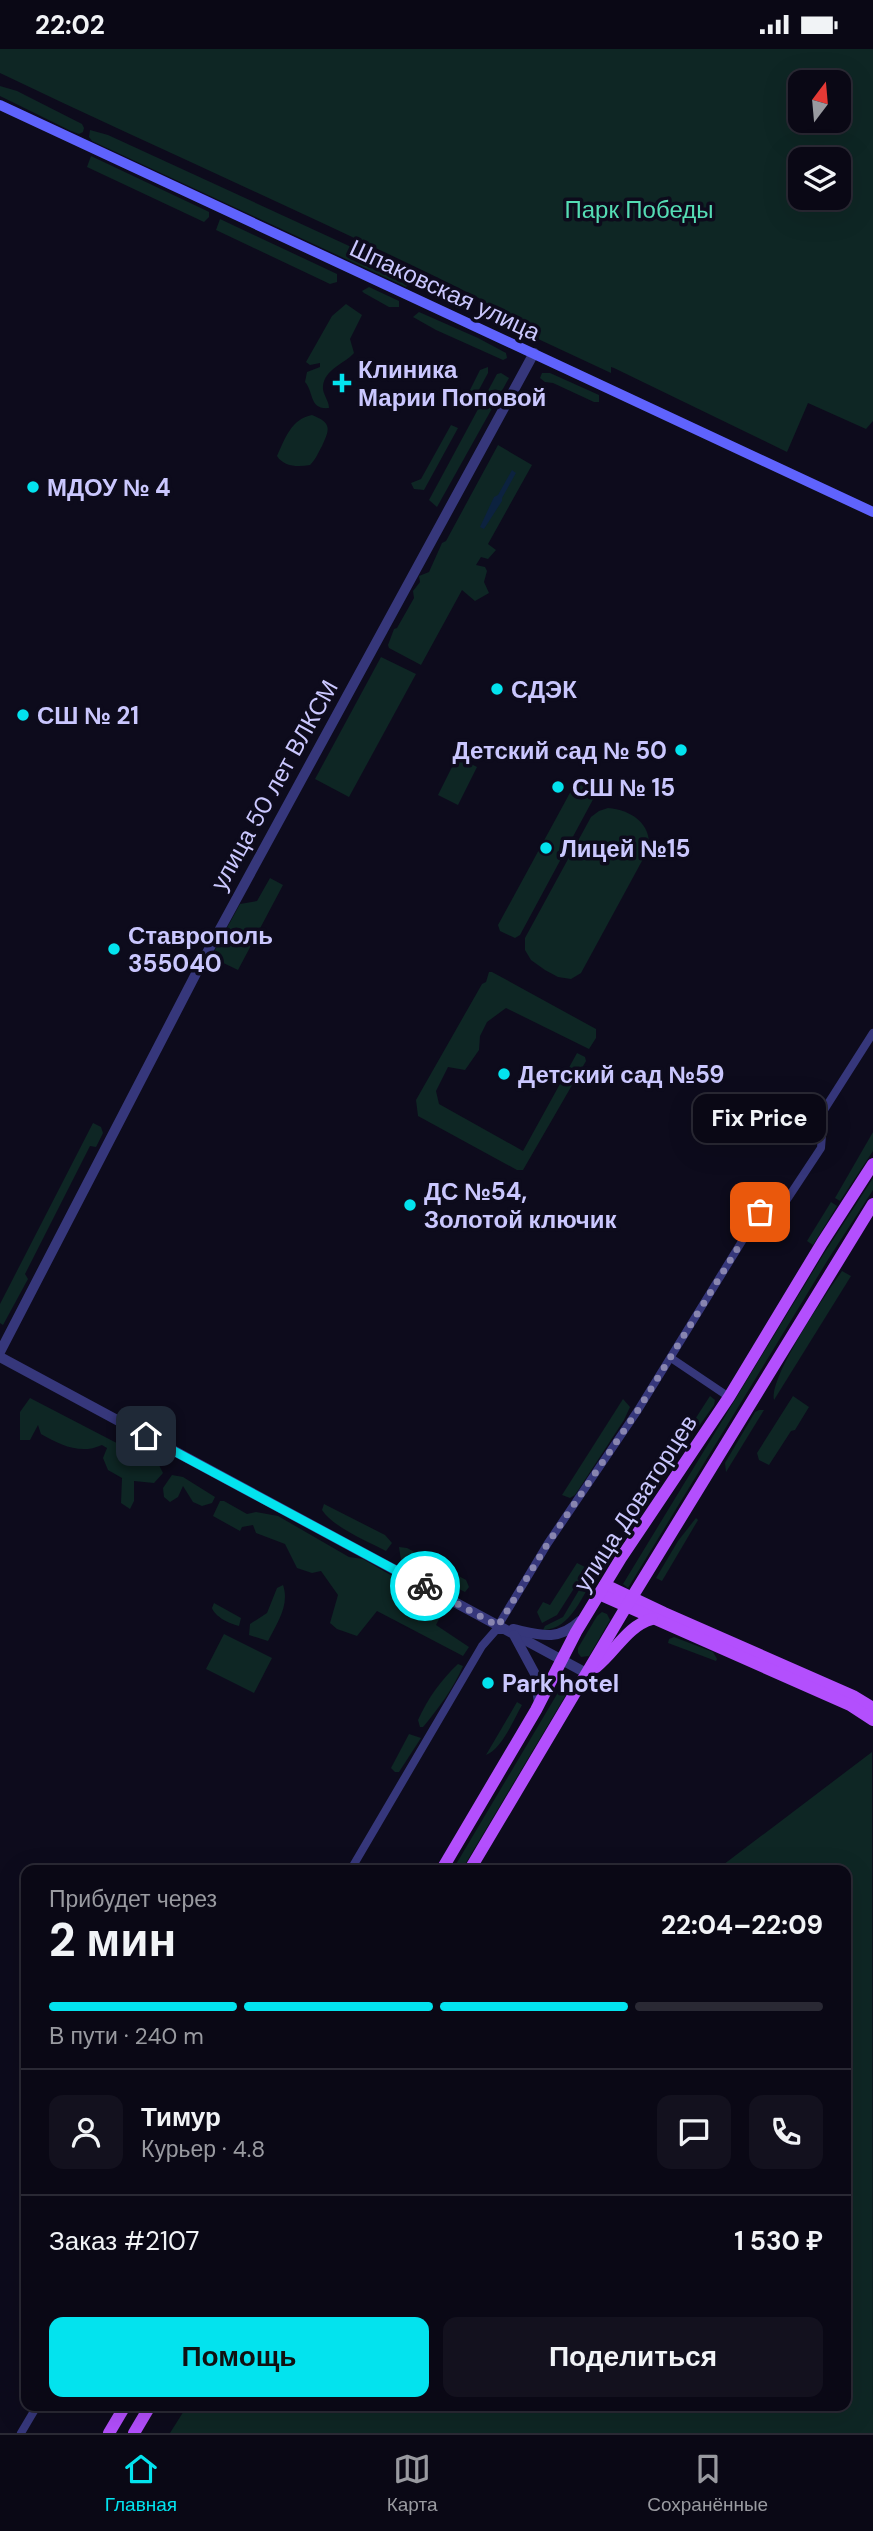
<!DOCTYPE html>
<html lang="ru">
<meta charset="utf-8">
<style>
:root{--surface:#0a0815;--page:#13111e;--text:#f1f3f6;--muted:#999aa0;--line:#2a2934;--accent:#03e3ee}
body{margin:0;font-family:"DM Sans",sans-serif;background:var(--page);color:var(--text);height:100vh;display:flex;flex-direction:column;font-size:26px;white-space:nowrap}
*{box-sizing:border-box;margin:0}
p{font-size:23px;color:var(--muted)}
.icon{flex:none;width:38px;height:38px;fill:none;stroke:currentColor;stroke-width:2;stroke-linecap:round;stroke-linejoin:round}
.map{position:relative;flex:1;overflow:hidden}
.sheet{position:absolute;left:21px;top:1816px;width:830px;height:546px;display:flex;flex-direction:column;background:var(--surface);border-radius:14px;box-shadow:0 7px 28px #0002,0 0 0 2px var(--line)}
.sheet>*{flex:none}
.needle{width:46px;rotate:16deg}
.tools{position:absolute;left:788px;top:21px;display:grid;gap:14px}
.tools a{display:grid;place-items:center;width:63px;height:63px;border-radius:14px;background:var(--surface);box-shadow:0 7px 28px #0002,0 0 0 2px var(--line);font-size:35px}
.pin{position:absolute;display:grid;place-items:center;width:60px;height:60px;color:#fff;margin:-30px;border-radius:14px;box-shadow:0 4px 10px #0006}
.courier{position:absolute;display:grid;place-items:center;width:70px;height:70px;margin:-35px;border:5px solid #03e3ee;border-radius:50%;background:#fff;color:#222;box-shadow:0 2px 9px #0007}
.bubble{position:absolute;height:49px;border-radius:14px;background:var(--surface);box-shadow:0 7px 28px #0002,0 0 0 2px var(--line);font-size:23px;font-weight:800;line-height:49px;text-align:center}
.summary em{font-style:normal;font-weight:800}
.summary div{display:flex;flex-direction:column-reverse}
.summary{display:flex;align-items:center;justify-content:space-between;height:119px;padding:0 28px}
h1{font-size:46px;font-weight:800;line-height:52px}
.bar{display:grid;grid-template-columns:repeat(4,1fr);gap:10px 7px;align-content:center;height:84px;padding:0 28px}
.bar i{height:9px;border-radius:5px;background:var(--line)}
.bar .active{background:var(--accent)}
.bar p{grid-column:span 4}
.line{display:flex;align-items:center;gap:18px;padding:0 28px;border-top:2px solid var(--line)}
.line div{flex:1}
.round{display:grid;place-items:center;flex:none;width:74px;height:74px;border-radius:14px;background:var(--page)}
.action{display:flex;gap:14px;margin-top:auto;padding:14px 28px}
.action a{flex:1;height:80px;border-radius:14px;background:var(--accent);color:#111;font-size:28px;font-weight:800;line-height:80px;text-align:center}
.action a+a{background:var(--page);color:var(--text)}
.status{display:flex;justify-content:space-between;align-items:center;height:49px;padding:0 35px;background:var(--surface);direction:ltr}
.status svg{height:19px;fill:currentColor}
.tab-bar{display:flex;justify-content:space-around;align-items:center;height:98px;border-top:2px solid var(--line);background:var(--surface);font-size:19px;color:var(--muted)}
.tab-bar a{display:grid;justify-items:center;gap:4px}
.tab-bar .active{color:var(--accent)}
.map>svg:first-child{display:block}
.green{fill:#0e2624;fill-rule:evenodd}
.water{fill:#0c223f}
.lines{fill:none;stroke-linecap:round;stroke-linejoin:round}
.minor{stroke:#36377b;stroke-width:8}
.tertiary{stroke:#36377b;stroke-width:10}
.secondary{stroke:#5f63fd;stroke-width:10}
.primary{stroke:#b34ffd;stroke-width:12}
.done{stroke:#8885af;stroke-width:7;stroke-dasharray:0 12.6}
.route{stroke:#03e3ee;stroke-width:9}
.poi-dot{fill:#03e3ee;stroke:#0d0b1c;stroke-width:2.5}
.labels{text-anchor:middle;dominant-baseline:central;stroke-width:7;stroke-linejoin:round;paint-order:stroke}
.park-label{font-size:24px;fill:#55dcb4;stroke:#0d0b1c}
.street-label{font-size:24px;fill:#cac7fe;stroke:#0d0b1c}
.poi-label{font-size:24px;font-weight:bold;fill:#cac7fe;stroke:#0d0b1c;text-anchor:start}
</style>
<div class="status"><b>22:02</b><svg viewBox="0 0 49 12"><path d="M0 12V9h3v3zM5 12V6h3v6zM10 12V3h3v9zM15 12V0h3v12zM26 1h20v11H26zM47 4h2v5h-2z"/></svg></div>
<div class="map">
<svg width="873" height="2384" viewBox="0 0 873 2384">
<rect width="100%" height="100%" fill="#0d0b1c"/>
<g class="green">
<path d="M0,0H873V372L866,380L808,354L787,403L614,319L611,318V324L521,282L524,275L491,259V257L477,248C320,170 158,100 0,24ZM838,33V72H800V33ZM838,110V149H800V110Z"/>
<path d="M0,37L17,42L82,75L84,79L83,83L79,85L71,82L0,47Z"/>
<path d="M90,81L108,86L384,213L409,226L410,234L406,238L92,92L89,88Z"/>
<path d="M91,107L205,161L209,163V168L204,173L87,118Z"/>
<path d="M220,170L337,225V233L330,235L216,181Z"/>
<path d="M369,238L399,252V258H389L364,244L362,242Z"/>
<path d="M346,255L362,266L350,290L354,304C344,315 325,320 323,337C322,345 329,351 329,359C309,361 314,343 305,333L307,323L320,318V314L310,316L306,313L332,267Z"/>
<path d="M419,263L478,289L506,304L507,309L503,311L436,281L413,268Z"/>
<path d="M488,318V324L468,361L462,357L480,321Z"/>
<path d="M501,324L509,329L437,458L429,451L497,325Z"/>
<path d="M542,324H550L599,346V353H594L553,334L545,333L540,329Z"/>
<path d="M312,366C332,374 330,380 322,397C318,404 316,410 310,416C298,418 284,418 277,407C285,390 291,370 312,366Z"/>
<path d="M451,376L458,379L424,441L414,440L411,434L421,430Z"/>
<path d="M498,396L532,416L488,495L496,501L488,510L481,508L476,516L485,518L487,522L484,533L489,544L475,552L462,541L421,616L389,599L388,596L394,580L397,579L414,549L413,542L420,533L419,527L429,523L442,494L446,492Z"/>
<path d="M381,608L416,625L349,748L315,730Z"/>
<path d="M457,708L477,718L458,756L438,746Z"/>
<path d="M585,728L597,733V743L520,886L515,889L500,882L498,876L578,729Z"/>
<path d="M608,759C631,761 651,774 649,799L581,924L571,930L558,928L545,921L531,911L525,901V889L591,768L599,762Z"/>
<path d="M270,829L283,836L238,921L211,908L240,855L257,852Z"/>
<path d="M489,923H492L596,980V989L589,1000L506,959L487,973L480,987L479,1001L465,1021L448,1018L436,1042L439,1055L523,1102L577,1004L585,1008L586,1012L523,1121H517L418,1067L416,1051L482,935L486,933Z"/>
<path d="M93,1074L101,1078L103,1084L96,1098L90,1097L25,1225L28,1230L3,1276L0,1274V1255Z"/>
<path d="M873,1083V1102L840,1152L835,1149Z"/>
<path d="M873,1129V1141L829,1209L628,1539L623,1535L823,1206Z"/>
<path d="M831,1153L837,1157L813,1196L807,1192Z"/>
<path d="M842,1222L851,1227L774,1351C768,1329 827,1243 842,1222Z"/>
<path d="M710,1347L715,1351L714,1356L667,1422L604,1521L600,1518Z"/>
<path d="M793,1347L809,1358L795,1381L791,1382L769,1416L759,1411L757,1404Z"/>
<path d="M30,1349L159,1416L163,1424L154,1434L134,1432V1452L130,1460L121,1454L122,1429L108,1421L103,1409L107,1399L102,1396C80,1406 61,1396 41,1385L38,1376L30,1391H20V1363Z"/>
<path d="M623,1350L630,1358L624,1371L575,1446L570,1449L562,1446Z"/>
<path d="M759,1361H764L726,1423L725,1414L755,1363Z"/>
<path d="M172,1426L183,1428L215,1448L212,1454L202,1457L193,1453L183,1437L178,1448L170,1453L164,1448L163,1439Z"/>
<path d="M220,1452H224L247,1465L256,1463L278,1467L349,1508L363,1510L442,1556L444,1560L436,1576L469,1598L463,1607L377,1562L357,1587L337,1580L330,1574L338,1546L321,1522L312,1524L297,1519L285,1495L256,1484L253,1476L242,1478L240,1482L213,1467Z"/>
<path d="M324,1455L385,1486L392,1494L386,1502C367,1492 333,1478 322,1461Z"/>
<path d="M696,1469L698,1471L662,1532L656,1529L678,1492Z"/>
<path d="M399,1498L407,1499L466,1531L469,1538L465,1543L401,1511Z"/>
<path d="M577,1514L587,1519L557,1566L542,1574L537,1563L543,1553L550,1556Z"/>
<path d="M591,1521L596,1524C584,1544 571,1581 543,1581L545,1577L563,1568Z"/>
<path d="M283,1536C290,1556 277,1574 268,1592L249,1586L250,1575L267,1564L277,1539Z"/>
<path d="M214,1554L241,1569L239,1577C230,1575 215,1568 212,1559Z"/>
<path d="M602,1563L607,1565L610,1571L589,1607L581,1608L578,1604V1599L597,1567Z"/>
<path d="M224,1585L272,1609L254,1644L206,1620Z"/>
<path d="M674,1588L713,1603L717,1610L716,1612L668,1594L669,1590Z"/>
<path d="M458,1615L463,1617C453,1640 438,1660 423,1678H420L418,1671C428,1649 441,1631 458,1615Z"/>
<path d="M563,1635L570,1639L461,1822H452Z"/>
<path d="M517,1653L522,1656C514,1670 502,1700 486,1706Z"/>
<path d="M409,1685L421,1689L399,1723H395L391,1719Z"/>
<path d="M872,1703L873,2384H170L187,2357H845V1822H715Z"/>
</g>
<path class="water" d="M512,421L516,424L502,449V452L484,480L480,478L494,448L498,446Z"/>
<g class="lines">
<g class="minor">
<path d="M671,1309L729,1348"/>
<path d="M498,1577L548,1494L638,1361L760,1163L778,1164L821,1099L824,1061L873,984"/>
<path d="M350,1822L482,1597L496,1581H505"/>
<path d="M21,2384L37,2357"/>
</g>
<g class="tertiary">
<path d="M0,1303L202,913L534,304"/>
<path d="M0,1308L588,1625"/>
<path d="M513,1580C540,1586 557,1593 580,1572"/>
<path d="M514,1586L535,1625L539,1654"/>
</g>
<path class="secondary" d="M0,56L873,463"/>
<g class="primary">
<path d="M605,1536L664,1564L853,1647L873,1659"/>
<path d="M599,1545L850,1656L873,1671"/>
<path d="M596,1618C616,1602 627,1577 652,1570"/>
<path d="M441,1822L536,1661L576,1583L621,1509L729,1348L822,1194L873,1115"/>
<path d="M469,1822L626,1558L873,1155"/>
<path d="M109,2384L125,2357"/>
<path d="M134,2384L150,2357"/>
</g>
</g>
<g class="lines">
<path class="done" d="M425,1537L498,1577L548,1494L638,1361L760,1163"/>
<path class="route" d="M146,1387L425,1537"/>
</g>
<g class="poi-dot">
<path d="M338.5 323.5h7v7h7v7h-7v7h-7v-7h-7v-7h7z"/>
<circle cx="33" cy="438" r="7"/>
<circle cx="497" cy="640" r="7"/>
<circle cx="23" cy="666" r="7"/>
<circle cx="681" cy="701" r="7"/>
<circle cx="558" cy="738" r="7"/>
<circle cx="546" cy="799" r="7"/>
<circle cx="114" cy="900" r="7"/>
<circle cx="504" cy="1025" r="7"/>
<circle cx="410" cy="1156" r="7"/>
<circle cx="488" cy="1634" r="7"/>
</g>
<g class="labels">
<g class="park-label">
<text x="639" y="160">Парк Победы</text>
</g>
<g class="street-label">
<text transform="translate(445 241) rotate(25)">Шпаковская улица</text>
<text transform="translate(274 736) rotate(-61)">улица 50 лет ВЛКСМ</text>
<text transform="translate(635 1454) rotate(-57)">улица Доваторцев</text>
</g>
<g class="poi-label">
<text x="358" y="320">Клиника<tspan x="358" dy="28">Марии Поповой</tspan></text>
<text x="47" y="438">МДОУ № 4</text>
<text x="511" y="640">СДЭК</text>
<text x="37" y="666">СШ № 21</text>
<text x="667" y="701" text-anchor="end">Детский сад № 50</text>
<text x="572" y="738">СШ № 15</text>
<text x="560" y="799">Лицей №15</text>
<text x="128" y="886">Ставрополь<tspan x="128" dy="28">355040</tspan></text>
<text x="518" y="1025">Детский сад №59</text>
<text x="424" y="1142">ДС №54,<tspan x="424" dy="28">Золотой ключик</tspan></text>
<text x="502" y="1634">Park hotel</text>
</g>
</g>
</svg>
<div class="tools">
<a><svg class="needle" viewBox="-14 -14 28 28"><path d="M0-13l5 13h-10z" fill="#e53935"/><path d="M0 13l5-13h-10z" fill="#999aa0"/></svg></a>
<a><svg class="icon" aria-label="layers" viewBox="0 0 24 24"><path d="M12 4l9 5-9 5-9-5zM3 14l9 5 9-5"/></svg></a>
</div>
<div class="pin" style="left:760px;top:1163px;background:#ea580c"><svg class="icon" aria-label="bag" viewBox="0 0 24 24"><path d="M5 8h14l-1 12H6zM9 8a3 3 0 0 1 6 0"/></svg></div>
<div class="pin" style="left:146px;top:1387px;background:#1f2937"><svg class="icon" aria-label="home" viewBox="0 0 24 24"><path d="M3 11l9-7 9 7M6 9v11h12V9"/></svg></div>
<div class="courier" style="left:425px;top:1537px"><svg class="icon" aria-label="bike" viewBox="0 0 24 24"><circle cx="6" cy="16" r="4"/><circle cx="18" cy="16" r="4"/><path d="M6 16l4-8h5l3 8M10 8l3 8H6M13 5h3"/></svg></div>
<div class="bubble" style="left:693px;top:1045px;width:133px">Fix Price</div>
<section class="sheet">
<div class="summary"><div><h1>2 мин</h1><p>Прибудет через</p></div><em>22:04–22:09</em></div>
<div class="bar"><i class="active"></i><i class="active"></i><i class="active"></i><i></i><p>В пути · 240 m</p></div>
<div class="line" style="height:126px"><a class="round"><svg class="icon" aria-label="person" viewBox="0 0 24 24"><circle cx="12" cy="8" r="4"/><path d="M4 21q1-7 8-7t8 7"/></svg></a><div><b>Тимур</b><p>Курьер · 4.8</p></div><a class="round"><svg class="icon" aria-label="chat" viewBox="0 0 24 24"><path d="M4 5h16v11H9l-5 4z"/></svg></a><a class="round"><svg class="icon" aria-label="phone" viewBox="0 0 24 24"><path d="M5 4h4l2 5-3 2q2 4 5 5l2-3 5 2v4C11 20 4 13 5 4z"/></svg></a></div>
<div class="line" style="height:91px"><div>Заказ #2107</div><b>1 530 ₽</b></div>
<div class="action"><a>Помощь</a><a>Поделиться</a></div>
</section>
</div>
<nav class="tab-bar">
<a class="active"><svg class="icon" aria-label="home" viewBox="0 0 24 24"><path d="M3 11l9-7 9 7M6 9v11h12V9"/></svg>Главная</a>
<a><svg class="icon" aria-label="map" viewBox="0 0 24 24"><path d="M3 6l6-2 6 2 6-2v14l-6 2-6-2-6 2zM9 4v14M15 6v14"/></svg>Карта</a>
<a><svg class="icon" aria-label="saved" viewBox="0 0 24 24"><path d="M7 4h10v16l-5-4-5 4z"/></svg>Сохранённые</a>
</nav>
